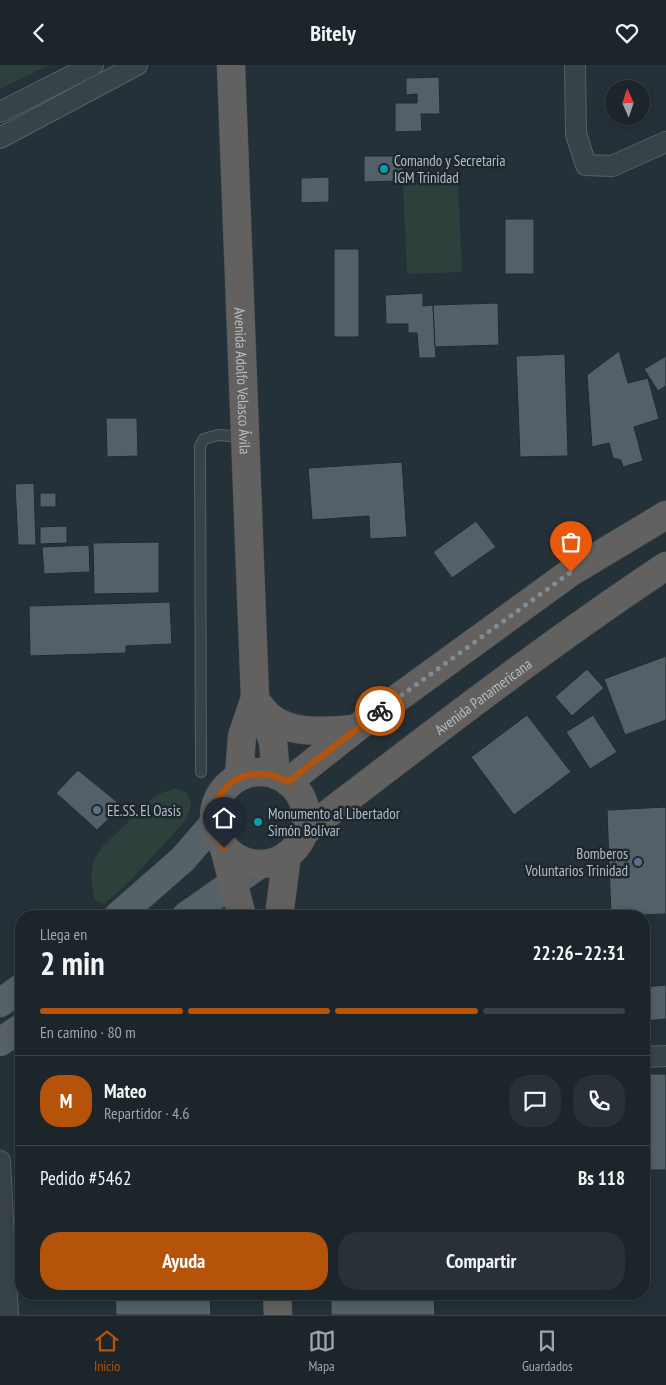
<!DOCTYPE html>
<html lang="es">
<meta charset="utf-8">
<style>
:root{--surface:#1c252a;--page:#293136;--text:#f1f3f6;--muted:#a0a5a8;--line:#3a4247;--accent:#b45309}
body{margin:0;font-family:"PT Sans Narrow",sans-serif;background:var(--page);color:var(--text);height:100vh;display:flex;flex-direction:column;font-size:19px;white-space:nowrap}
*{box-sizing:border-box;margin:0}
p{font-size:16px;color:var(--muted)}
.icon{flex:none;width:28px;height:28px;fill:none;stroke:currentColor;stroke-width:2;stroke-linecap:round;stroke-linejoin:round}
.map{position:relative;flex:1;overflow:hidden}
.details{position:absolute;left:15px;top:845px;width:635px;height:390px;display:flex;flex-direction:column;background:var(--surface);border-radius:20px;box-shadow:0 2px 8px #0003,0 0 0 1px var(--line)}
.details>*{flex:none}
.needle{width:32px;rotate:357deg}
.fabs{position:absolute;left:605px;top:15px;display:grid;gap:10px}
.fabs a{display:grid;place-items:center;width:45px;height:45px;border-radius:50%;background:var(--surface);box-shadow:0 2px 8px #0003,0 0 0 1px var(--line);font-size:25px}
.pin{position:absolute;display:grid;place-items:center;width:42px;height:42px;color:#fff;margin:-51px -21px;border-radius:50% 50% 50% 0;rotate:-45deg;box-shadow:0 0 5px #0007}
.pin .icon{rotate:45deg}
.courier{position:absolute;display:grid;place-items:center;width:50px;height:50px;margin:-25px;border:4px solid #b45309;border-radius:50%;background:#fff;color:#222;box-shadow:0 1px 6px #0007}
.overview em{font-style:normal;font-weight:700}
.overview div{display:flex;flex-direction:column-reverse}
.overview{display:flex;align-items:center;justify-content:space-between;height:85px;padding:0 25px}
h1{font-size:32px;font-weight:700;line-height:38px}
.bar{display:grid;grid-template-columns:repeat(4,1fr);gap:8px 5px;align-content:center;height:60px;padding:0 25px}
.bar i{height:6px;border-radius:4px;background:var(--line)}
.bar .on{background:var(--accent)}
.bar p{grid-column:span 4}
.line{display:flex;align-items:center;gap:12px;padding:0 25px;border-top:1px solid var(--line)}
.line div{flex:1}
.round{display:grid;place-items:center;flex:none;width:52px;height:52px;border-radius:20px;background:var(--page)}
.cta{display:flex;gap:10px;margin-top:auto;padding:10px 25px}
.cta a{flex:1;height:58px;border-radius:20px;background:var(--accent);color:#fff;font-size:20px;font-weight:700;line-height:58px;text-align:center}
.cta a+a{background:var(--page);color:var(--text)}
header{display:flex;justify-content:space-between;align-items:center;height:65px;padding:0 25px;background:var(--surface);font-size:22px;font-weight:700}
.tabs{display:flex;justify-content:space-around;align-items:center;height:70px;border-top:1px solid var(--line);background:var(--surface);font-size:14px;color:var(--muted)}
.tabs a{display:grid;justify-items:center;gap:2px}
.tabs .on{color:var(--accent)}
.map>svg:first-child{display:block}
.green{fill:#2d403c}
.building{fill:#536068;stroke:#20292f}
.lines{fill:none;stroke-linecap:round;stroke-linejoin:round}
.service-casing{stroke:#576066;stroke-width:12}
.minor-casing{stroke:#576066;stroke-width:22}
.primary-casing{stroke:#454e54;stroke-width:29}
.trunk-casing{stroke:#444d53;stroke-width:29}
.service{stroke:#384249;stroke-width:10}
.minor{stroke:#384249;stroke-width:20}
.primary{stroke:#576268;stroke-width:28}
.trunk{stroke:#62615f;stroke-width:28}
.done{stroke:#828c93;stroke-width:5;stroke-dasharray:0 9}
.route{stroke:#b45309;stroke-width:6}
.culture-dot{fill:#0f9aa8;stroke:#1e272d;stroke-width:2}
.service-dot{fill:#5c6f8a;stroke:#1e272d;stroke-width:2}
.labels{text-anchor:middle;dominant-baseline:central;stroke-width:5;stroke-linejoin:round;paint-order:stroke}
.poi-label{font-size:15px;fill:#b4bdc4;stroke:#1e272d;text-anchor:start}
.street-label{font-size:15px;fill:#b4bdc4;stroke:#1e272d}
</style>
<header><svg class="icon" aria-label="back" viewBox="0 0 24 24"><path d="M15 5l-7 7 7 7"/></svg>Bitely<svg class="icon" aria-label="heart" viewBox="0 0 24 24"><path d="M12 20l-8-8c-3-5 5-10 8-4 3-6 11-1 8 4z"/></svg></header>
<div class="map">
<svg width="666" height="1250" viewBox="0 0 666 1250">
<rect width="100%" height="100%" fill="#253138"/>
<g class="green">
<path d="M0,0H49L0,24Z"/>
<path d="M458,116L462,207L407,209L403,119Z"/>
<path d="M176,723L187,728L191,740L187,754L125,821L103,840L94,834L91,813L94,794L102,782L156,730Z"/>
</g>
<g class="building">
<path d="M439,12L440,49H421L422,66L395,67V38H417V29L406,30V13Z"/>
<path d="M364,91H403V116L364,117Z"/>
<path d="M329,112V137L301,138V113Z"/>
<rect x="505" y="154" width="29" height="55"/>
<rect x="334" y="184" width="25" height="88"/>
<path d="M423,228V241L433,240L436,293H419L417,268H408V259H386L385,230Z"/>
<path d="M498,238L499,280L435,282L433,240Z"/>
<path d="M619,286L628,318L648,313L659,354L634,362L643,396L623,402L621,395L613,393L609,378L592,382L587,310Z"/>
<path d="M565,289L568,391L520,392L516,291Z"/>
<path d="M666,291V321L658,326L644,304Z"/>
<path d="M106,353H137L138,391L107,392Z"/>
<path d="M402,397L407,472L370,474L369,451L312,455L308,403Z"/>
<path d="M34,418L36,480H18L15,419Z"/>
<rect x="40" y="428" width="16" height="14"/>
<path d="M476,456L496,482L452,513L433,487Z"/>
<path d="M67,461V478L40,479V462Z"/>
<path d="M159,477V528L94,529L93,478Z"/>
<path d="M89,480L90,507L44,509L42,482Z"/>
<path d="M170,537L172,579L126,581V588L30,591L29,541Z"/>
<path d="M666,591V655L625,670L604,614Z"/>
<path d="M587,604L604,623L572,651L555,632Z"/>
<path d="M527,650L571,707L514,750L471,692Z"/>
<path d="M593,650L617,687L590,704L566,667Z"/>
<path d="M78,705L122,741L97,765L56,728Z"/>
<path d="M666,742V849L611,851L607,745Z"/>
<path d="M666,920V954L645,956L644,922Z"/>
<rect x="644" y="1009" width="22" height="96"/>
<path d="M115,1229H210L211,1250H116Z"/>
<path d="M331,1229H434L435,1250H331Z"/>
</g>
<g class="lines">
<g class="service-casing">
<path id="service" d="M201,707L200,381L204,374L218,370L243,372"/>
</g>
<g class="minor-casing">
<g id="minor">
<path d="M575,0L576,69L586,100L612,101L666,77"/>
<path d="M0,47L93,0"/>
<path d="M0,73L137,0"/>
<path d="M644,992L666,991"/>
<path d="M0,1096L8,1250"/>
</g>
</g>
<g class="primary-casing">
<g id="primary">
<path d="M118,851L183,794L214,758"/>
<path d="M186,851L260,799"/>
<path d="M0,938L21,923"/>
<path d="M0,977L21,963"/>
</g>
</g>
<g class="trunk-casing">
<g id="trunk">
<path id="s1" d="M231,0L255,633L273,676L276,710"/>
<path d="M260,641C281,672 322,666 355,664"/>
<circle cx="260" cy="753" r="46"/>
<path d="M239,712L242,671L255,633"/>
<path d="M288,717L355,664L571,507L666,450"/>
<path id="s2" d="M303,768C423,676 541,584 666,501"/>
<path d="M224,783L242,851"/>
<path d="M279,851L287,790"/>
<path d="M277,1229L278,1250"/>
</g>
</g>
<use href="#service" class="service"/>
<use href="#minor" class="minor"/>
<use href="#primary" class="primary"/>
<use href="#trunk" class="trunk"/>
</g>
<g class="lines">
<path class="done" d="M380,646L571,507"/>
<path class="route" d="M224,783C194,735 239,690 288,717L380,646"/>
</g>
<g class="culture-dot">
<circle cx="384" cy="104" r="5"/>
<circle cx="258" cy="757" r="5"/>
</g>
<g class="service-dot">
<circle cx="97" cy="745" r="5"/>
<circle cx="638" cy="797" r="5"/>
</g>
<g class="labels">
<g class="poi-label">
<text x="394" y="95">Comando y Secretaria<tspan x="394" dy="17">IGM Trinidad</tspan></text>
<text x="107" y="745">EE.SS. El Oasis</text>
<text x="268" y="748">Monumento al Libertador<tspan x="268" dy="17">Simón Bolívar</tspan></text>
<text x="628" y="788" text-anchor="end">Bomberos<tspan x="628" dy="17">Voluntarios Trinidad</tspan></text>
</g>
<g class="street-label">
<text stroke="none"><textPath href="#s1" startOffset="316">Avenida Adolfo Velasco Ávila</textPath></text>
<text stroke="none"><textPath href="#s2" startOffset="226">Avenida Panamericana</textPath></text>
</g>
</g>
</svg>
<div class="fabs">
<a><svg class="needle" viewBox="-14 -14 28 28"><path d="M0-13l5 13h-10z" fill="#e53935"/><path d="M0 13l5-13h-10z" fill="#a0a5a8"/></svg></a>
</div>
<div class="pin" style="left:571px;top:507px;background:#ea580c"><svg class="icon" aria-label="bag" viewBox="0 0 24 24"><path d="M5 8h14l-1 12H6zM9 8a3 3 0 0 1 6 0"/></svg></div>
<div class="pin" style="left:224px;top:783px;background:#1f2937"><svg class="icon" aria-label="home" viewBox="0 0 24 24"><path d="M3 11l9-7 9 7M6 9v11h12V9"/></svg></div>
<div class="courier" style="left:380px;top:646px"><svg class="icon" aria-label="bike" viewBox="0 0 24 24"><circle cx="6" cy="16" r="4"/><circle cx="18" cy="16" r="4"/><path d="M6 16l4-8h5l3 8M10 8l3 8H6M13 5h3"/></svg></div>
<section class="details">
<div class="overview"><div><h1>2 min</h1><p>Llega en</p></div><em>22:26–22:31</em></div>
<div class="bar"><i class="on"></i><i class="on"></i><i class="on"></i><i></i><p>En camino · 80 m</p></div>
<div class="line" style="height:90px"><b class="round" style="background:var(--accent);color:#fff">M</b><div><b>Mateo</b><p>Repartidor · 4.6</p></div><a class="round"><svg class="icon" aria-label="chat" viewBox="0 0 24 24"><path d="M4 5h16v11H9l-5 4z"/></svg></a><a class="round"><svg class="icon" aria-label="phone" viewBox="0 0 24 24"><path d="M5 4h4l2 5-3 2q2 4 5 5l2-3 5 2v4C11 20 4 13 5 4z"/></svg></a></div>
<div class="line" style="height:65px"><div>Pedido #5462</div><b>Bs 118</b></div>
<div class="cta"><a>Ayuda</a><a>Compartir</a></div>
</section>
</div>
<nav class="tabs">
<a class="on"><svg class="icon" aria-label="home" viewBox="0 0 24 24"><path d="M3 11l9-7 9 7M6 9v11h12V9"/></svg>Inicio</a>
<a><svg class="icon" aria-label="map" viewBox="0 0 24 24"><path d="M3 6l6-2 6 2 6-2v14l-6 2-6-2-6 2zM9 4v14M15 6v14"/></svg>Mapa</a>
<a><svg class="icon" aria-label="saved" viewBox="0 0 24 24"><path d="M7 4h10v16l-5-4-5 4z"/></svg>Guardados</a>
</nav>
